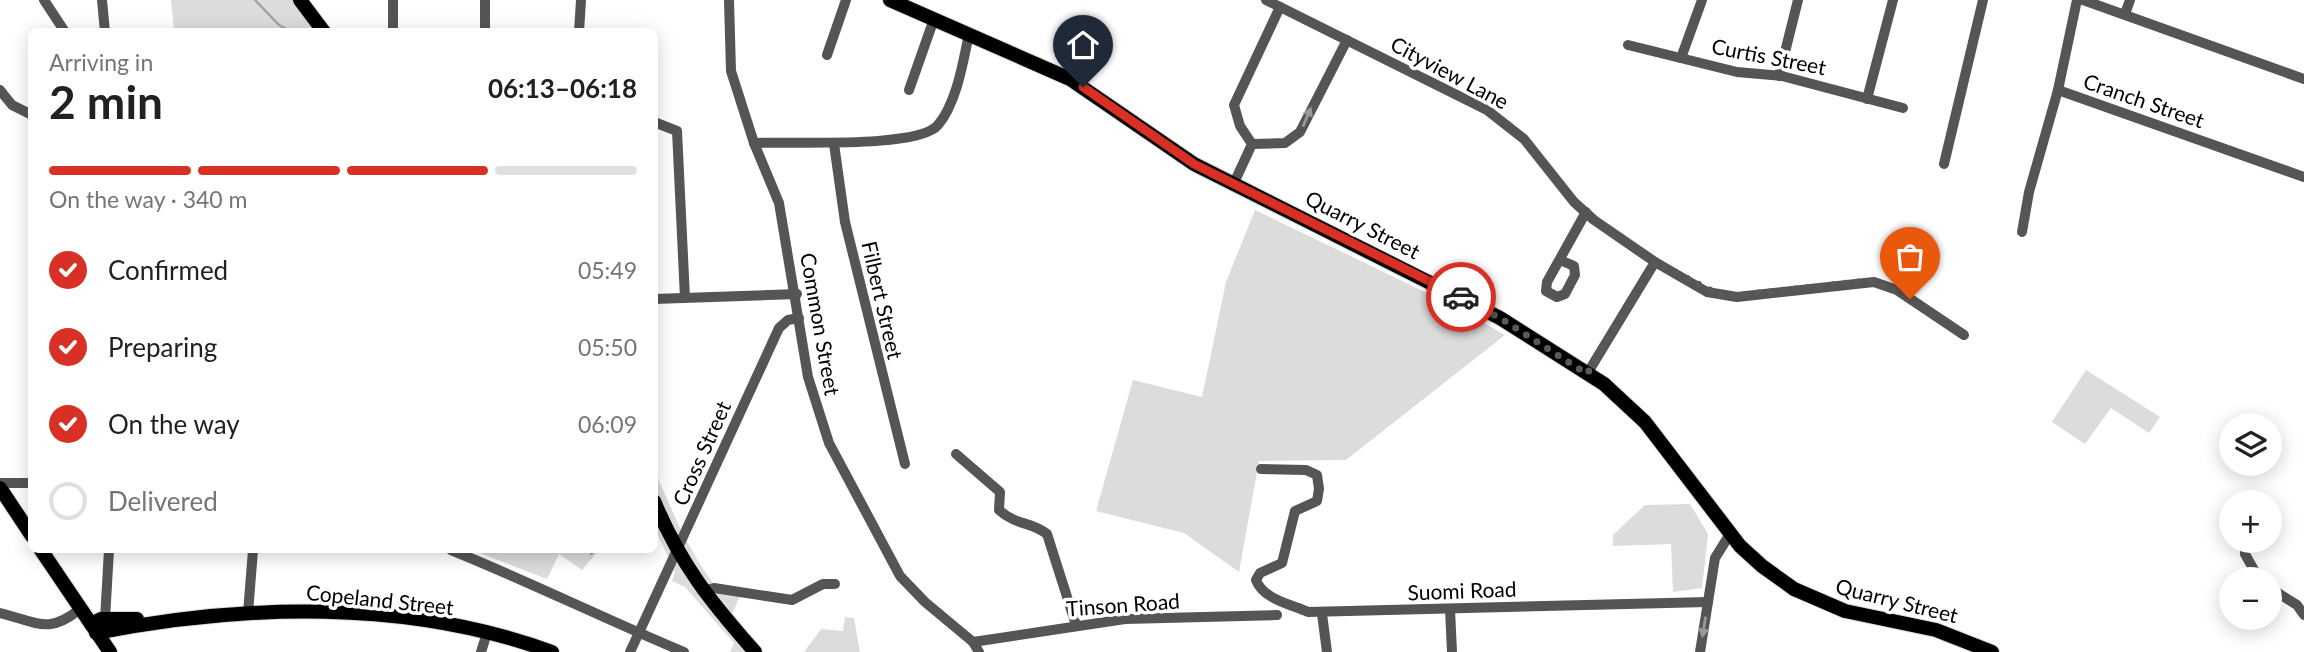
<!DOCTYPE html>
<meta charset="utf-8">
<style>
:root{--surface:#fff;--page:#f6f6f6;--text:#202124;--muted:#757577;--line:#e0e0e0;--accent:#d93025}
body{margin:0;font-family:Lato,sans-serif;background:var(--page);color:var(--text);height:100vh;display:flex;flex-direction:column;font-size:26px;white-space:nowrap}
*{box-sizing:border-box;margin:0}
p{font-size:23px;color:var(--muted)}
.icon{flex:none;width:38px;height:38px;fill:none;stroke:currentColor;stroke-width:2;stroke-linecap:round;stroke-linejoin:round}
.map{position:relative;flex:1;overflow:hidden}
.drawer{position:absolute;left:28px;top:28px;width:630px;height:525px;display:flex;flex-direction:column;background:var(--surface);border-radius:10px;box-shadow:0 4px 18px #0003}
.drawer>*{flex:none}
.controls{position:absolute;left:2219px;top:413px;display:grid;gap:14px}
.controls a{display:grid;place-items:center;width:63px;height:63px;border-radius:50%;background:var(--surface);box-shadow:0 4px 18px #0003;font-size:35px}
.pin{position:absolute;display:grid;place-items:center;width:60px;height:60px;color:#fff;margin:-72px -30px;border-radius:50% 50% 50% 0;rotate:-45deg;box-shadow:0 0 7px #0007}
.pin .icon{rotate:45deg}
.courier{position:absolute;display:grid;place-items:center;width:70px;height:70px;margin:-35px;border:5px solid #d93025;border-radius:50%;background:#fff;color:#222;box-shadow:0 2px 9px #0007}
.overview em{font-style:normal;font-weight:700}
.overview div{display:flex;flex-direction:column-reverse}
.overview{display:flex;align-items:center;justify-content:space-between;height:119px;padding:0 21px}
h1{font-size:46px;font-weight:700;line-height:52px}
.bar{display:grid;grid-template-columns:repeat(4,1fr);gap:10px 7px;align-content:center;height:84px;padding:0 21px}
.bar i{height:9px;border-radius:5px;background:var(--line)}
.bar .selected{background:var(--accent)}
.bar p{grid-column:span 4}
ol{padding:0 21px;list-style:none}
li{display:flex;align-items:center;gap:21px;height:77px}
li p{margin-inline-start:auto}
li .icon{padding:7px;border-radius:50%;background:var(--accent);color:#fff;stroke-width:4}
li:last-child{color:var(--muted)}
li i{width:38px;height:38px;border:4px solid var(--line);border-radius:50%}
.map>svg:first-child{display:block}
.green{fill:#dcdcdc}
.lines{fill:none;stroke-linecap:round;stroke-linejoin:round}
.stream{stroke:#a3a3a3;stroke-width:2.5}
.major-casing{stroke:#dbdbdb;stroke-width:16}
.minor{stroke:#555;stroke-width:10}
.major{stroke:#000;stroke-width:14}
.oneway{fill:#999}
.done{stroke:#595959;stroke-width:7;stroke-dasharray:0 12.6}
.route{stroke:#d93025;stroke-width:9}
.labels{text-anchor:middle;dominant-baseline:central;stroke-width:7;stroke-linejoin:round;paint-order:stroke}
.street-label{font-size:21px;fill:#000;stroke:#fff}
</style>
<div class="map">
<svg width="2304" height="652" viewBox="0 0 2304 652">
<rect width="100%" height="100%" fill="#fff"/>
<g class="green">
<path d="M171,0H294L320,31H174Z"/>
<path d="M1255,210L1450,304L1505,335L1346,460L1259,461L1239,572L1184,533L1096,511L1133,380L1202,397L1226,282Z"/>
<path d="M2086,370L2160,417L2149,433L2111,408L2085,444L2052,422Z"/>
<path d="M654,469C673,513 690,556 721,593L740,596L732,614L761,652H730L734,643L685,587L672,581L675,572L655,529Z"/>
<path d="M1690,504L1708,534L1702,588L1673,592L1671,544L1613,546V535L1645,505Z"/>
<path d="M472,550H599L582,570L559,554L547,579Z"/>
<path d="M845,617L854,618L860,652H804L821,629L843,631Z"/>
</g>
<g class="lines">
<g class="stream">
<path d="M255,0L279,25L292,32"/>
<path d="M591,554L595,550"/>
</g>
<g class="major-casing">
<g id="major">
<path d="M300,0L324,32"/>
<path d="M890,0L1070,79L1194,164L1500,318L1604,384L1645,422L1740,546L1762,566L1794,589L1845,611L1936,630L1992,652"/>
<path d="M0,488L32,536"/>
<path d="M654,501C681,565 710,601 755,652"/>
<path d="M41,550L110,652"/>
<path d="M91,624L101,619H137"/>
<path d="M96,633C244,604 408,599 552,652"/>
</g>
</g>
<g class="minor">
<path d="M44,0L65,32"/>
<path d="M102,0L105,32"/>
<path d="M393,0V32"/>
<path d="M485,0V32"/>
<path d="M729,0L731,71L754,143L779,203L808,377L829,443L900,576L925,602L973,642L979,652"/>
<path d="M1266,0L1487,110L1524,139L1574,202L1594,220L1655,262L1707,292L1737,297L1874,282L1897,290L1964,335"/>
<path d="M2077,0L2058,90L2304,177"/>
<path d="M2083,0L2304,79"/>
<path d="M1280,7L1234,105L1240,126L1252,144L1285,143L1300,132L1347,40"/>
<path d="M2125,14L2130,0"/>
<path d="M579,32L581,0"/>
<path d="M1628,45L1737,72L1782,76L1903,108"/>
<path d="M827,55L846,0"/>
<path d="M1681,58L1702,0"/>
<path d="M1779,76L1798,0"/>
<path d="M0,90L12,105L32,115"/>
<path d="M909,90L934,19"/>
<path d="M1867,99L1893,0"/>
<path d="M654,122L677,131L685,298"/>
<path d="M754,143C789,141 918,149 938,125C957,102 963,62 969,34"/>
<path d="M834,144L845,222L905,464"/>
<path d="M1944,164L1983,0"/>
<path d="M1234,183L1252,144"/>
<path d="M2022,232L2029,192L2058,90"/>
<path d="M1560,260L1574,266L1575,275L1565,294L1557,297L1546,291L1547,282L1586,212"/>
<path d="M654,299L797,294"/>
<path d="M1587,374L1655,262"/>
<path d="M956,454L1000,492L999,510C1017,526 1030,521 1047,534L1076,625"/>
<path d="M1261,469L1306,470L1317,475L1319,489L1317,501L1295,511L1282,563L1260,573L1256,580C1263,599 1290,604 1308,612L1708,602"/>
<path d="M0,483H32"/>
<path d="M2245,541V554L2259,579"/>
<path d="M451,550C530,582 605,619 684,652"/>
<path d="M2270,588L2297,605L2304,615"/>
<path d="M702,591L714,588L792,600L823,584H835"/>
<path d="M1450,609L1452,652"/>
<path d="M0,613C37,622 48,635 80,609"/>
<path d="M248,613L253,550"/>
<path d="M1322,614L1327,652"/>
<path d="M105,619L109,550"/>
<path d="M973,642L1125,619L1277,615"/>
<path d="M481,652L487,633"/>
<path d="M630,652L779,328L788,320L799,318"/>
<path d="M1700,652L1715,558L1730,534"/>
</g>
<use href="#major" class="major"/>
</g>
<defs><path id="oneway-solid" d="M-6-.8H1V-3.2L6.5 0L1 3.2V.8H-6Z" transform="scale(1.75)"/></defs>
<g class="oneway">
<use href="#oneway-solid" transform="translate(1307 117) rotate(-67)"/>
<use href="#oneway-solid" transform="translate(1704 627) rotate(99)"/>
</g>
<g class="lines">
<path class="done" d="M1461,297L1500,318L1587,374L1655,262L1723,297L1867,281L1889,286L1910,299"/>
<path class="route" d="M1083,87L1194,164L1461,297"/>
</g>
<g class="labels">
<g class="street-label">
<text transform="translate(1769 56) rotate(11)">Curtis Street</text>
<text transform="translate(1450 72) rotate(28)">Cityview Lane</text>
<text transform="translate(2144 100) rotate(19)">Cranch Street</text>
<text transform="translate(1363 224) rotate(27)">Quarry Street</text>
<text transform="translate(883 300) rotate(77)">Filbert Street</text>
<text transform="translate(821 324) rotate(80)">Common Street</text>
<text transform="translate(701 453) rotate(-66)">Cross Street</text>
<text transform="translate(1462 590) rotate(-2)">Suomi Road</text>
<text transform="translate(380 599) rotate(6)">Copeland Street</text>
<text transform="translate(1897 600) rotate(14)">Quarry Street</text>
<text transform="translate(1123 604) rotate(-4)">Tinson Road</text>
</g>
</g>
</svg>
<div class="controls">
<a><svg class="icon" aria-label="layers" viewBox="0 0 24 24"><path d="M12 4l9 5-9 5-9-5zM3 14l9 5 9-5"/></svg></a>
<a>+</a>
<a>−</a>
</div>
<div class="pin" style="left:1910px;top:299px;background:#ea580c"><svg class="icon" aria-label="bag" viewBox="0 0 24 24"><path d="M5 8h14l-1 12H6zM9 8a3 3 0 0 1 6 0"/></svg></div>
<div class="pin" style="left:1083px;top:87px;background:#1f2937"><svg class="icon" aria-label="home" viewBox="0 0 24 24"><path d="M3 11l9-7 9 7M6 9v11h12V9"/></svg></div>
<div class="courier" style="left:1461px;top:297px"><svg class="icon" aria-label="car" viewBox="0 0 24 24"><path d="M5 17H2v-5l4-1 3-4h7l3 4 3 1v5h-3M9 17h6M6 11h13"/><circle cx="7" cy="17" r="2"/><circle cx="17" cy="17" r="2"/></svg></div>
<section class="drawer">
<div class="overview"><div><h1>2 min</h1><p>Arriving in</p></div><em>06:13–06:18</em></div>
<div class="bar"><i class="selected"></i><i class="selected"></i><i class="selected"></i><i></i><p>On the way · 340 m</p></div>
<ol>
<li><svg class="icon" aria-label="check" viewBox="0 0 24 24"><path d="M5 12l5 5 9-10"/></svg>Confirmed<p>05:49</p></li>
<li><svg class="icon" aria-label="check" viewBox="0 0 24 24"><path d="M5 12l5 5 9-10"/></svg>Preparing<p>05:50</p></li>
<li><svg class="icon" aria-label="check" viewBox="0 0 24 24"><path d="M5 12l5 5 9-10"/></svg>On the way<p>06:09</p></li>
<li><i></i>Delivered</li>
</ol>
</section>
</div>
